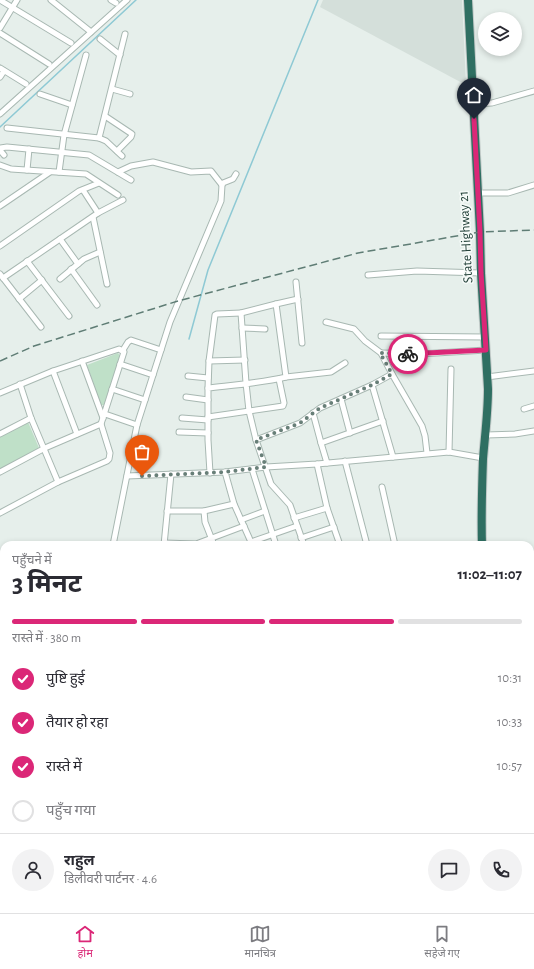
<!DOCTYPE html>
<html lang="hi">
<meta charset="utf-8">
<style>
:root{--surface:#fff;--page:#f2f2f3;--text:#2b2b33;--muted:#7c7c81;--line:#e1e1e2;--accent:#db2777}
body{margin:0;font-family:"Alegreya Sans","Noto Sans Devanagari",sans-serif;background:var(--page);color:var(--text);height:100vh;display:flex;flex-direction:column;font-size:15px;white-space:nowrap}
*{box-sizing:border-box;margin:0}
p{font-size:13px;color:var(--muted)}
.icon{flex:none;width:22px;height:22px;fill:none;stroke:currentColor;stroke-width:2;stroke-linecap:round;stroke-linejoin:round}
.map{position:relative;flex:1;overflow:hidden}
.details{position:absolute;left:0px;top:541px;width:534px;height:372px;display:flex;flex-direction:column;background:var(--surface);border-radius:12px 12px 0 0;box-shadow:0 2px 6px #0003}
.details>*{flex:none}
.controls{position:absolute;left:478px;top:12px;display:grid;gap:8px}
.controls a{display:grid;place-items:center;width:44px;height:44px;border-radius:50%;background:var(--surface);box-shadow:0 2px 6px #0003;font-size:20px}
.pin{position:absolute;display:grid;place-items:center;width:34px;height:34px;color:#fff;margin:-41px -17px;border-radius:50% 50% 50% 0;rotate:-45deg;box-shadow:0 0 4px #0007}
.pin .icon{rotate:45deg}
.courier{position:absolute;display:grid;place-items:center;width:40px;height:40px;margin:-20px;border:3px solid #db2777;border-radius:50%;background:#fff;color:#222;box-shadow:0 1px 5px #0007}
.headline em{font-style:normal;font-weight:700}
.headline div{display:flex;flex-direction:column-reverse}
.headline{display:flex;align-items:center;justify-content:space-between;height:68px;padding:0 12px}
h1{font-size:26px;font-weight:700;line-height:30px}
.bar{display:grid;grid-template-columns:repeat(4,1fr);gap:6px 4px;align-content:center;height:48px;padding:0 12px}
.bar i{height:5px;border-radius:3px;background:var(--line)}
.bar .on{background:var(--accent)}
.bar p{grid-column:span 4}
.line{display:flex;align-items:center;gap:10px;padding:0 12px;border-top:1px solid var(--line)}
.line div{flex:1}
.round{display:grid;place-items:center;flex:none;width:42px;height:42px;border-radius:21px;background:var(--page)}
ol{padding:0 12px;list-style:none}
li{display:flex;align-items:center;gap:12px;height:44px}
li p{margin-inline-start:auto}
li .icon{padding:4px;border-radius:50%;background:var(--accent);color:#fff;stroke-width:4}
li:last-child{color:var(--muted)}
li i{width:22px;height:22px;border:2px solid var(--line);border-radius:50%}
.tab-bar{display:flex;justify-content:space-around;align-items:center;height:56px;border-top:1px solid var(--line);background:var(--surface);font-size:11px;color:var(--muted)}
.tab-bar a{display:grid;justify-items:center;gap:2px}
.tab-bar .on{color:var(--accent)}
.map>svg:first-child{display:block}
.built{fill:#d4dfda}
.green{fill:#bfe0c8}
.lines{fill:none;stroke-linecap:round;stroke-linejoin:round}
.stream{stroke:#8ec9d4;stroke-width:1.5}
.minor-casing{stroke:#a8b8b2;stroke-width:7}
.major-casing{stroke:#c2cac8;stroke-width:9}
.highway-casing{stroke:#c2cac8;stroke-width:10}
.minor{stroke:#fff;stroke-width:5}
.major{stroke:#6aa596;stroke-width:7}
.highway{stroke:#2f6f62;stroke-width:8}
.rail{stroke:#5f7d75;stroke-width:1.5;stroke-dasharray:8 4;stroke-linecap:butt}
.done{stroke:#687f78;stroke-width:4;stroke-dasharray:0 7.2}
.route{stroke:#db2777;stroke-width:5}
.labels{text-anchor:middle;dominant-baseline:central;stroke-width:3;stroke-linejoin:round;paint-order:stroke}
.street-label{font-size:14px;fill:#24423a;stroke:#f7fbf9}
</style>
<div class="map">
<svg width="534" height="913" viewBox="0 0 534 913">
<rect width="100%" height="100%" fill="#e6efeb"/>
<path class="built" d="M323,0H462L466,85L320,7Z"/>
<g class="green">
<path d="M118,353L120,356L104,405H101L87,365Z"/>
<path d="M28,422L39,448L0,471V437Z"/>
</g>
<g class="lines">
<g class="stream">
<path d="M0,127L136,0"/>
<path d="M189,339L208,270L318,0"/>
</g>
<g class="minor-casing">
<g id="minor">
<path d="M0,0L71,43"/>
<path d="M51,0L91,32"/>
<path d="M111,0L116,3"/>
<path d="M0,28L17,0"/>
<path d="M0,33L49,64"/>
<path d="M100,39L120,55"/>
<path d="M0,68L26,84"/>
<path d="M0,77L4,71"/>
<path d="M112,89L130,94"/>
<path d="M40,94L72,105"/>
<path d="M474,104L492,103L534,91"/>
<path d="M0,114L127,0"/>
<path d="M105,116L132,134L131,137L117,151"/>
<path d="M7,128L99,138L125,34"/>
<path d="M99,138L106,141L122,156"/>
<path d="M0,148L7,147L89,155L131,180"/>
<path d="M0,150L4,155"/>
<path d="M0,165L11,169L86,174L118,195"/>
<path d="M27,170L29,149"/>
<path d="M59,172L64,135L86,55"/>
<path d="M118,172L131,166L153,162L191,172L211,171L222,185"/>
<path d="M83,190L98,213"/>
<path d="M477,193H508L534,185"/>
<path d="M0,206L50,172"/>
<path d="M93,217L107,284"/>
<path d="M60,239L78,264"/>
<path d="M0,246L79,191L99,183"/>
<path d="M27,261L69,316"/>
<path d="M71,269L97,305"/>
<path d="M0,274L41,327"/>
<path d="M368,275L417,271L481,273"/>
<path d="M3,278L98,213L123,200"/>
<path d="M60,279L84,259L100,252"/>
<path d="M296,282L302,343"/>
<path d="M19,299L42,280"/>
<path d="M276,304L298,299"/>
<path d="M326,322L354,329L365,341L381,353"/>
<path d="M242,328L265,329"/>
<path d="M381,336L485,337"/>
<path d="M123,350L128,342L131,340L161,350"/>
<path d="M82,361L103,418"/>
<path d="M209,361L245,360"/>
<path d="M120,364L153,375"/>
<path d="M53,371L77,434"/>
<path d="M392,374L422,426L425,436L427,453"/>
<path d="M188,376L208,378"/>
<path d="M286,377L331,372L345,363"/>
<path d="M487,377L534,371"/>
<path d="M20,384L31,418L58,482"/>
<path d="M372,385L392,374L381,353L420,354L486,350"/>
<path d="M208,388L209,361L215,315L217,314L241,313"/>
<path d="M112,389L145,400"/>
<path d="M0,393L53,371L119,349L124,352L101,424L110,453L109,459L107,461L58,482L0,513"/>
<path d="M186,397L208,400"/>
<path d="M341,399L350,433"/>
<path d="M524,409L534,406"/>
<path d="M313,413L321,443L383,421"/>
<path d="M105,414L137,425"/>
<path d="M208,417L283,406L284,403L279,379"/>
<path d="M182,418L208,420"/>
<path d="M179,432L208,433"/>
<path d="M0,434L31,418"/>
<path d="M486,435L515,434L534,431"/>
<path d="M256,440L300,423L320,408L372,385L393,457"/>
<path d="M321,443L327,463"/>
<path d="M449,452L451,369"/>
<path d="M345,461L367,545"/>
<path d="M317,464L327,508L340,545"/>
<path d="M252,469L276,545"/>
<path d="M0,472L45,448L101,424"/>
<path d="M225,472L234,504L251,542"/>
<path d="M210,473L208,440V388C234,385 261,383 286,377L276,304L241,313L246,383L249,411L256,440L271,484L290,505L304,545"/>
<path d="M127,476L225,472L266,467L317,464L449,452L483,458"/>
<path d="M382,487L395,545"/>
<path d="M167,511H204L234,504"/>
<path d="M204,511L205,522L214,545"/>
<path d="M294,518L327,508"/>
<path d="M241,520L265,511"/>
<path d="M301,538L334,527"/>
<path d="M164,543L196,544L244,526"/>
<path d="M251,544V542L297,526"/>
<path d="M113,545L137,425L170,322L221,201L222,185L223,183L233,179L236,174"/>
<path d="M164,545L171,474"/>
<path d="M0,615L4,621"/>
<path d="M530,629L534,627"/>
<path d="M0,696L4,694"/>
<path d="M530,744L534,742"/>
<path d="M0,816L4,819"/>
<path d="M530,867L534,869"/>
<path d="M0,873L4,859"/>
<path d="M530,899L534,897"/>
<path d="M212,909L214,913"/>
<path d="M361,909L363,913"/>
<path d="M421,909L423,913"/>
<path d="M11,913L13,909"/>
<path d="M372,913L376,909"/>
<path d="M452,913L459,909"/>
<path d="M507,913L514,909"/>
</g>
</g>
<g class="major-casing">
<g id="major">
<path d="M0,664L4,661"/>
<path d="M0,673L4,670"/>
</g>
</g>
<g class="highway-casing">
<g id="highway">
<path d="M468,0L480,232L481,273L488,389C488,412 485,435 483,459C482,488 481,516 482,545"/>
<path d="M530,764V780"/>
<path d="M387,909V913"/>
<path d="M393,909V913"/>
</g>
</g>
<use href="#minor" class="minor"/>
<use href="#major" class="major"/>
<use href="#highway" class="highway"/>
<path class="rail" d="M0,361L34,346L178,301L358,253L480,232L534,230"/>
</g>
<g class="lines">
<path class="done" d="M142,476L225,472L266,467L256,440L300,423L320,408L372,385L392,374L380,353L408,354"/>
<path class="route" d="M408,354L486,350L481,273L480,232L474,119"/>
</g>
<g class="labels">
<g class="street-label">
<text transform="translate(466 237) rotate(-93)">State Highway 21</text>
</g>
</g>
</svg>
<div class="controls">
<a><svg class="icon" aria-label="layers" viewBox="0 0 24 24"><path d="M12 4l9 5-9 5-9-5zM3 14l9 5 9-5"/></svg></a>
</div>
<div class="pin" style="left:142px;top:476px;background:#ea580c"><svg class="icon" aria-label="bag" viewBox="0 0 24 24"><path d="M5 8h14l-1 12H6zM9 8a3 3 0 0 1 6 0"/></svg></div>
<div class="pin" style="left:474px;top:119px;background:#1f2937"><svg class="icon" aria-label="home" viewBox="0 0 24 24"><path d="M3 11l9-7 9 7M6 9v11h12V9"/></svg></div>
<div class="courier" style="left:408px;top:354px"><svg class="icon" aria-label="bike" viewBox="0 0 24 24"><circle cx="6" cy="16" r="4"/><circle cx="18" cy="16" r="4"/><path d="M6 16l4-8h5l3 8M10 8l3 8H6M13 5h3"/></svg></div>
<section class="details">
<div class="headline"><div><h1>3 मिनट</h1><p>पहुँचने में</p></div><em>11:02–11:07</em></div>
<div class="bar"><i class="on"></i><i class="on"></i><i class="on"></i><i></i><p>रास्ते में · 380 m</p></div>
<ol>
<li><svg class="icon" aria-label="check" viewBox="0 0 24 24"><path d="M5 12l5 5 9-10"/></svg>पुष्टि हुई<p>10:31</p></li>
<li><svg class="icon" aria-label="check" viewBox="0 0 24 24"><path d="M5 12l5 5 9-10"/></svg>तैयार हो रहा<p>10:33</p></li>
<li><svg class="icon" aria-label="check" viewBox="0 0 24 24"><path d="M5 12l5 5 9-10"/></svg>रास्ते में<p>10:57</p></li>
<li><i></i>पहुँच गया</li>
</ol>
<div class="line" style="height:72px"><a class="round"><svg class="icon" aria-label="person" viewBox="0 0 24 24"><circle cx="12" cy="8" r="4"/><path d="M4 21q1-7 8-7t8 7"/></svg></a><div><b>राहुल</b><p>डिलीवरी पार्टनर · 4.6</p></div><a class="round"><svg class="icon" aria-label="chat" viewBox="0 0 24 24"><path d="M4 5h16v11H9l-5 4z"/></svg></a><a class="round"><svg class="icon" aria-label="phone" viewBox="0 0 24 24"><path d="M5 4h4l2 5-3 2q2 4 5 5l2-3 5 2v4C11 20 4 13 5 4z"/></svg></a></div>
</section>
</div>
<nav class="tab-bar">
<a class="on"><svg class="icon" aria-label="home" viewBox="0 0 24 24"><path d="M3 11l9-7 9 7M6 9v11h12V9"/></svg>होम</a>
<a><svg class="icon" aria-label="map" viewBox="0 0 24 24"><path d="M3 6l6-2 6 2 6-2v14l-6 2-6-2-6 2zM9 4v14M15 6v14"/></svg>मानचित्र</a>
<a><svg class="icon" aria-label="saved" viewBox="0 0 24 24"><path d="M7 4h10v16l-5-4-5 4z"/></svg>सहेजे गए</a>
</nav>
